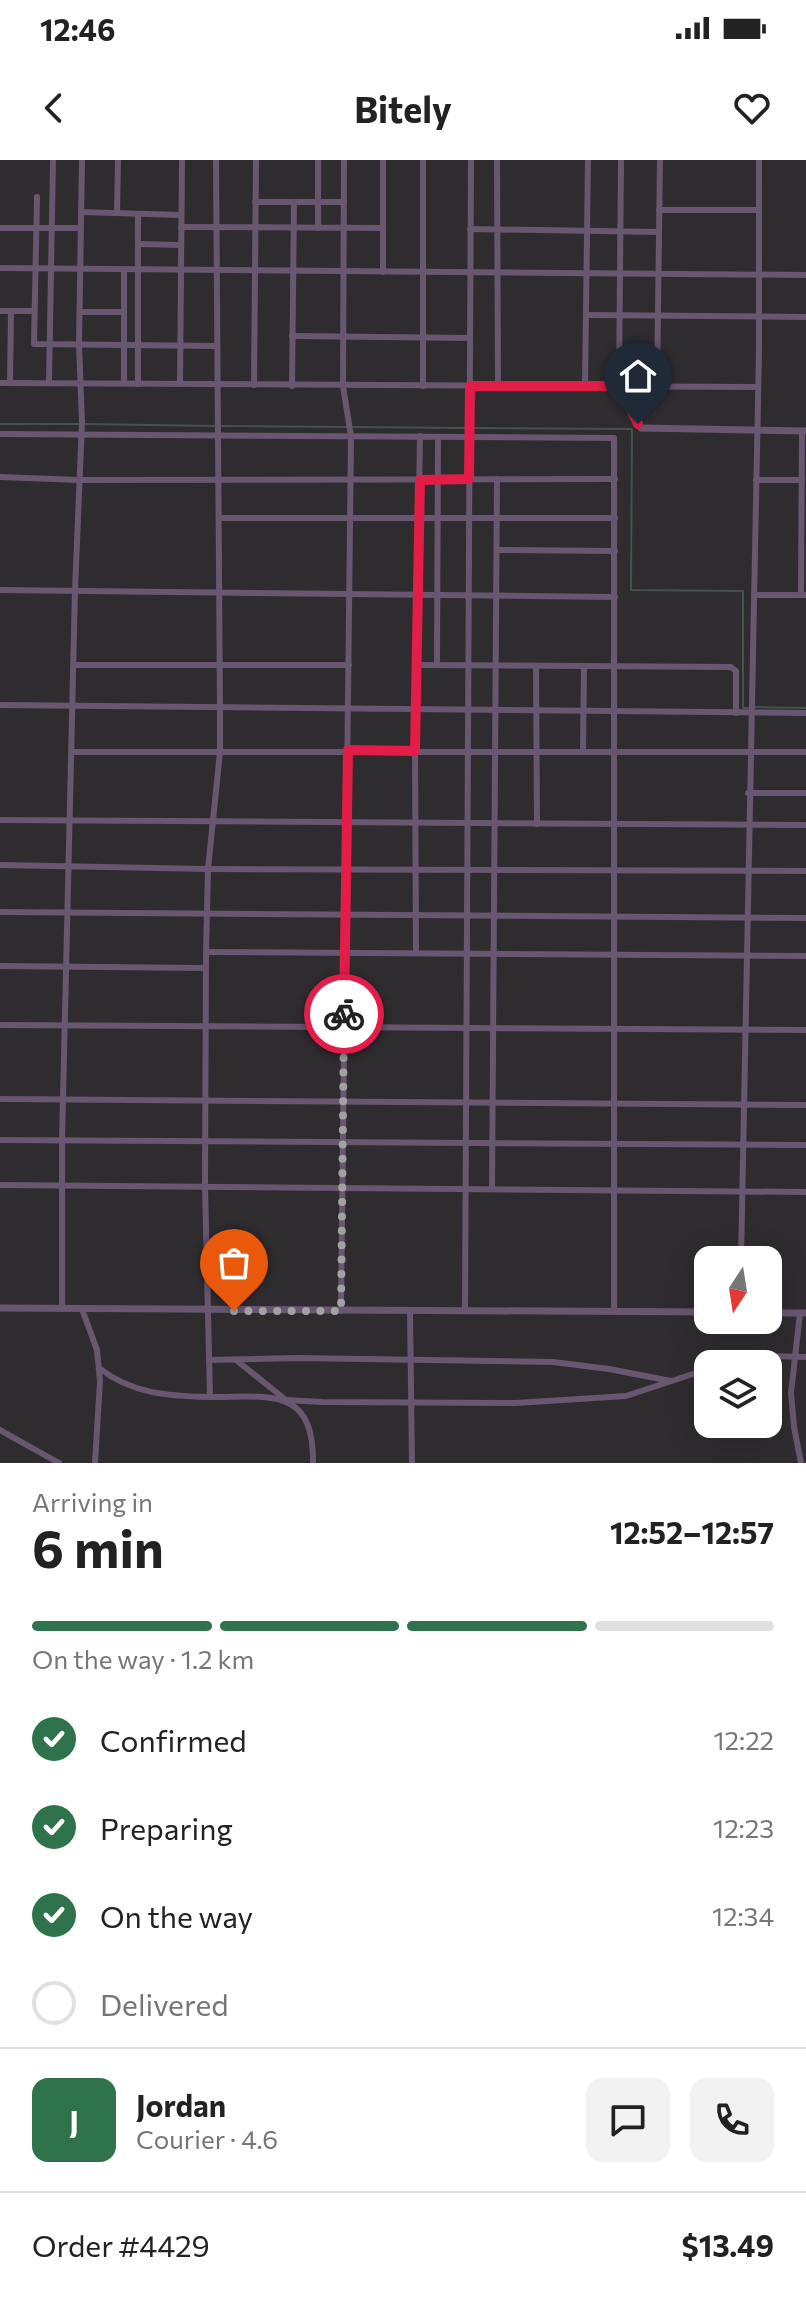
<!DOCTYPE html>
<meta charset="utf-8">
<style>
:root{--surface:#fff;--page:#f2f2f2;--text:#222;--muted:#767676;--line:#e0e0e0;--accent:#2e734b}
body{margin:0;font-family:Commissioner,sans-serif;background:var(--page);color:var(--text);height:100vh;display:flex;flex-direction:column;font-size:30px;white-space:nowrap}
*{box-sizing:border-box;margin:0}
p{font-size:26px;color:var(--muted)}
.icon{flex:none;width:44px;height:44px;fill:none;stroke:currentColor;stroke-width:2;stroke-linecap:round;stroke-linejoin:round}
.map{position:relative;height:1303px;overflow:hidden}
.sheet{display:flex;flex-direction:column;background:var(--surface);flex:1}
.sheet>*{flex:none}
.needle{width:52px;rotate:192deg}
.tools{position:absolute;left:694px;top:1086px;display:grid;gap:16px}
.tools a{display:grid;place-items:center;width:88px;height:88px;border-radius:16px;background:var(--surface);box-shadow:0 8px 32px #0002;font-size:40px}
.pin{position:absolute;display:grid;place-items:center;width:68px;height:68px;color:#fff;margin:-82px -34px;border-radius:50% 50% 50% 0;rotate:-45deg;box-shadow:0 0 8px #0007}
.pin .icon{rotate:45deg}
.courier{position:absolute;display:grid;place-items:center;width:80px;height:80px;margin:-40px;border:6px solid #e11d48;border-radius:50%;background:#fff;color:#222;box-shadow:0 2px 10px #0007}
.summary em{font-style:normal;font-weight:700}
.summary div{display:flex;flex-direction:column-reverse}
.summary{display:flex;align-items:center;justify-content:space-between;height:136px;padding:0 32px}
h1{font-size:52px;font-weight:700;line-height:60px}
.bar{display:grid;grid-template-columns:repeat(4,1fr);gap:12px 8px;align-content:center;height:96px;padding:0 32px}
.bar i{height:10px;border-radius:6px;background:var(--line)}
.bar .on{background:var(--accent)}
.bar p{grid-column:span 4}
.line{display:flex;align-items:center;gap:20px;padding:0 32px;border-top:2px solid var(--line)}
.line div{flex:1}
.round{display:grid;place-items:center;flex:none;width:84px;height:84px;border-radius:16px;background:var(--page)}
ol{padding:0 32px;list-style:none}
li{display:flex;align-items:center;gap:24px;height:88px}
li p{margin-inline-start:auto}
li .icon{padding:8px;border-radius:50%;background:var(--accent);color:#fff;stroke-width:4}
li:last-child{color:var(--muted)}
li i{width:44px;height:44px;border:4px solid var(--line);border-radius:50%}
.status{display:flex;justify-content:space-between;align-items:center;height:56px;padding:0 40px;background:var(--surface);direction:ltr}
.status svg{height:22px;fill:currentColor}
header{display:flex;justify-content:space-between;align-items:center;height:104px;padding:0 32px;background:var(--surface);font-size:36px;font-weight:700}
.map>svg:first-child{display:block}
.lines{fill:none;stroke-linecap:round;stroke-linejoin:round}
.stream{stroke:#45534a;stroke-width:2}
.minor{stroke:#695671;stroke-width:6}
.tertiary{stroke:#695671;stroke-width:7}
.done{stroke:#a2a1a3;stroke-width:8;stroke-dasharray:0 14.4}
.route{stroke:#e11d48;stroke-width:10}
</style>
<div class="status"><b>12:46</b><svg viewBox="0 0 49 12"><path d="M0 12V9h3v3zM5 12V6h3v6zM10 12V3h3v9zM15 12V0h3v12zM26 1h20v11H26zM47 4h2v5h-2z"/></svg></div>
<header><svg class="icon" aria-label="back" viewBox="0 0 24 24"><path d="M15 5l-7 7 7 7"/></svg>Bitely<svg class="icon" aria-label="heart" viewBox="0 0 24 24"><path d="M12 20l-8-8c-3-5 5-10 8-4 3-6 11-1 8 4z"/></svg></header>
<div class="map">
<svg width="806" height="1303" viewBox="0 0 806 1303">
<rect width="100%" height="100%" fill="#2e2c2f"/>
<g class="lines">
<g class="stream">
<path d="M0,264H79"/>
<path d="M85,264L215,266"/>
<path d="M221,266L347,267"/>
<path d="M353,267L467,268"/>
<path d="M473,268L632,269L631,430L743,431V548H748"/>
<path d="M754,547L806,548"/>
</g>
<g class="minor">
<path d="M216,0L220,548V592L208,709L206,792L205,1027L210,1237C269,1237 314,1226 313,1303"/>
<path d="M318,0V68"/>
<path d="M383,0V112"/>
<path d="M497,0L498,226"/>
<path d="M621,0L619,226L641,268"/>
<path d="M37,37L34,184L217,186"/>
<path d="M255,42H344"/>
<path d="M659,50H759"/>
<path d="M81,52L181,55"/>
<path d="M117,53L118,0"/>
<path d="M138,54V224"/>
<path d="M181,67L383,68"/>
<path d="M0,68H81"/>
<path d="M470,69L659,72"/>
<path d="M138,84L180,85"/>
<path d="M0,108L806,115"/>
<path d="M124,110V223"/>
<path d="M0,151H34"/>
<path d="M80,152H124"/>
<path d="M587,155L806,157"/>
<path d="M292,176L470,178"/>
<path d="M0,223L758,227"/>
<path d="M10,223L11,151"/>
<path d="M49,223L53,0"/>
<path d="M180,224L182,0"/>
<path d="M254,225L256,0"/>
<path d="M292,226L294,42"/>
<path d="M423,226V0"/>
<path d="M585,226L588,0"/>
<path d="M657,227L660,0"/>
<path d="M0,274L614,278V1151"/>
<path d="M0,317L79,320L615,319"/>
<path d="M756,320H802"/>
<path d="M220,358H615"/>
<path d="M497,390L615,391"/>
<path d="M0,430L615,437"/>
<path d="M754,435H806"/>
<path d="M801,435L802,271"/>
<path d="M74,505H349"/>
<path d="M417,505L731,507L736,511V553"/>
<path d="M437,505L438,277"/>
<path d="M536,506L537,664"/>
<path d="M0,545L806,553"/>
<path d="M583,591L584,507"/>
<path d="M73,592H806"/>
<path d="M748,633H806"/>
<path d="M0,660L806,665"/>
<path d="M0,705L208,709L806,711"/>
<path d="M0,752L806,758"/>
<path d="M206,792L806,796"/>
<path d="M416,792L415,591L420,276"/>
<path d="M0,806L205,808"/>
<path d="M0,865L806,870"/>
<path d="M0,939L806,945"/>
<path d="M0,980L806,985"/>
<path d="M0,1025L806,1032"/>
<path d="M492,1028L497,319"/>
<path d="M741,1100L759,190V0"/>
<path d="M62,1149V981L75,430L82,262L79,185L82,0"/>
<path d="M82,1149L97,1190L100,1221L95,1303"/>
<path d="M341,1151L351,276L343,226L344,0"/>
<path d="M410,1151L412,1303"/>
<path d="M465,1151L471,0"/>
<path d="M800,1153L791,1233L794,1267L801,1303"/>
<path d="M209,1200L297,1198L553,1202L609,1209L671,1221"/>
<path d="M236,1200L286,1240L323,1242L516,1243L626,1236L708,1209"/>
<path d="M730,1204L768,1196L806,1197"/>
<path d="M99,1208C132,1234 168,1236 210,1237"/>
<path d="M0,1270L59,1303"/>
</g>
<g class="tertiary">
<path d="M641,268L806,271"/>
<path d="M0,1148L708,1152"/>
<path d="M768,1153H806"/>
</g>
</g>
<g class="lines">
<path class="done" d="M234,1151H341L344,854"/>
<path class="route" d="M344,854L348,590L415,591L420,320L469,319L470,226H619L638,264"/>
</g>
</svg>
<div class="tools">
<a><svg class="needle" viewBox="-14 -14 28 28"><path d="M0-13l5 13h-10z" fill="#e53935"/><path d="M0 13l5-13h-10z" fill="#767676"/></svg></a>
<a><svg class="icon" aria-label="layers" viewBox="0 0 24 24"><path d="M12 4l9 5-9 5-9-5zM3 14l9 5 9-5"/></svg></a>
</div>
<div class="pin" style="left:234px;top:1151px;background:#ea580c"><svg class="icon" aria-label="bag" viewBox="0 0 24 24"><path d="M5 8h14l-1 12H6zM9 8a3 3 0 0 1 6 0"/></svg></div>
<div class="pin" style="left:638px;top:264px;background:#1f2937"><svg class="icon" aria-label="home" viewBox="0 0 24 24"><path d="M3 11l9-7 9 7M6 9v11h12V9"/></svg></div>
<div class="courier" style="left:344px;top:854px"><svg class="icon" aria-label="bike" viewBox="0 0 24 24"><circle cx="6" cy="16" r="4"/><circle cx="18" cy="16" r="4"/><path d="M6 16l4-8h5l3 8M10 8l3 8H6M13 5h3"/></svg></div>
</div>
<section class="sheet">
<div class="summary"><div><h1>6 min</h1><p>Arriving in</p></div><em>12:52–12:57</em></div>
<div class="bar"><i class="on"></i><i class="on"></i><i class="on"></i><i></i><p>On the way · 1.2 km</p></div>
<ol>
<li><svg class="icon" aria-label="check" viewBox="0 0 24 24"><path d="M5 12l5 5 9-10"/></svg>Confirmed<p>12:22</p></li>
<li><svg class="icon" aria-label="check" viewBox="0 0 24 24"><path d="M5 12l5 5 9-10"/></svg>Preparing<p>12:23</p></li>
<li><svg class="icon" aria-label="check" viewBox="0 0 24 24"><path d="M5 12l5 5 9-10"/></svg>On the way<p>12:34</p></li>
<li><i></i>Delivered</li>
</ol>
<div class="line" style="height:144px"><b class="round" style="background:var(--accent);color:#fff">J</b><div><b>Jordan</b><p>Courier · 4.6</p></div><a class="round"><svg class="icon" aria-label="chat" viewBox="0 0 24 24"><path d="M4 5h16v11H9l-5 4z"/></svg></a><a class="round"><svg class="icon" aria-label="phone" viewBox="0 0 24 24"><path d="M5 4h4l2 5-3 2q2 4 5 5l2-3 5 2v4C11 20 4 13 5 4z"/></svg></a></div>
<div class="line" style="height:104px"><div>Order #4429</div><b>$13.49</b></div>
</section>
